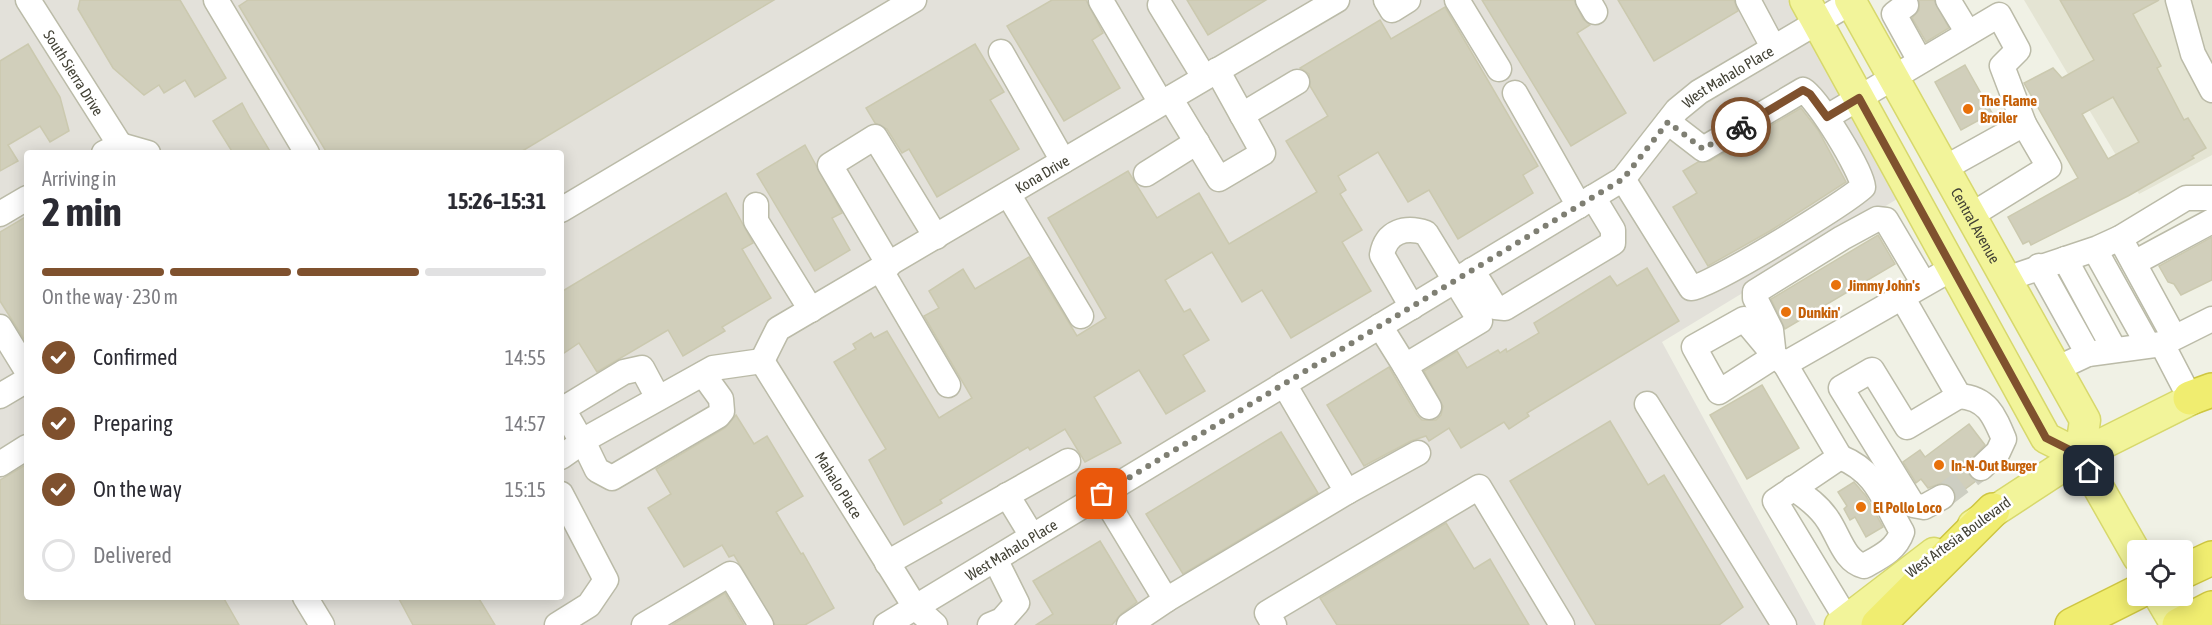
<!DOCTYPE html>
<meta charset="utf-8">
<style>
:root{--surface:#fff;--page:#f7f7f7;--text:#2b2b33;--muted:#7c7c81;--line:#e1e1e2;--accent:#7f512e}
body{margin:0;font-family:"Asap Condensed",sans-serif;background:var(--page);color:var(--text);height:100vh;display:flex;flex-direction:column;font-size:22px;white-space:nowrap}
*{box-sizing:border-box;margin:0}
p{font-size:20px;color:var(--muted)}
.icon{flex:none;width:33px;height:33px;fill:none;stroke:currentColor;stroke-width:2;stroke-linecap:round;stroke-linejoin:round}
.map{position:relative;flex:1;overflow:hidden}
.panel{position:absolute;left:24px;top:150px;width:540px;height:450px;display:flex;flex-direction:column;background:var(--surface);border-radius:6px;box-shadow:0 3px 15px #0003}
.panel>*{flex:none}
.controls{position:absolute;left:2127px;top:540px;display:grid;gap:12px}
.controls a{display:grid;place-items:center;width:66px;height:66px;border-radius:6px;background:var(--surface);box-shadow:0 3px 15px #0003;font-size:30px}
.pin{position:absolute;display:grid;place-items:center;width:51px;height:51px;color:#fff;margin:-26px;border-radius:12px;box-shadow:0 3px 9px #0006}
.courier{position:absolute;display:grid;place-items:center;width:60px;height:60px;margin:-30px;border:4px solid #7f512e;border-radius:50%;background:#fff;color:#222;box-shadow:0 2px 8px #0007}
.summary em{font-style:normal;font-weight:700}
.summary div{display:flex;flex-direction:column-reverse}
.summary{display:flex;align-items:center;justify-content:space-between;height:102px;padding:0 18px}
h1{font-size:39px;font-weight:700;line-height:45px}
.bar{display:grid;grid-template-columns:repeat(4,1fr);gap:9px 6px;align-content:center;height:72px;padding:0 18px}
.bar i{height:8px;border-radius:4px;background:var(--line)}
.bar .current{background:var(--accent)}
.bar p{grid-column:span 4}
ol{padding:0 18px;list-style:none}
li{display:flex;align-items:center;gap:18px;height:66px}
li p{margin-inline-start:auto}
li .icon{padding:6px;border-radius:50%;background:var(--accent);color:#fff;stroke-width:4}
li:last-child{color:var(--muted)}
li i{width:33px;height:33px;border:3px solid var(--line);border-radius:50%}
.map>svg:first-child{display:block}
.residential{fill:#e4e4d3}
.industrial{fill:#e3e1da;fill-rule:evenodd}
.building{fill:#d1cfbb;stroke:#cbc9af;stroke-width:1.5;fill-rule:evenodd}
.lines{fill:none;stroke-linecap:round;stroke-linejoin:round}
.minor-tunnel{stroke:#cdcec2;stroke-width:24;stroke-dasharray:24 12;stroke-linecap:butt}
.minor-casing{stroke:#bbbba8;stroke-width:27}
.major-casing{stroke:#d7d86c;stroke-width:33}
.highway-casing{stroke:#cec641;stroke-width:36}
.minor{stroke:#fff;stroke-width:24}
.major{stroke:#f2f49a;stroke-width:30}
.highway{stroke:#f0ed70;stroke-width:33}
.done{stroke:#7f7f73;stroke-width:6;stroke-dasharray:0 10.8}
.route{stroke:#7f512e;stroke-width:8}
.food-dot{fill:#e8710a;stroke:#fff;stroke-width:2}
.labels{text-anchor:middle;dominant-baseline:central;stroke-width:5;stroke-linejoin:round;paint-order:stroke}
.street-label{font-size:15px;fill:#424135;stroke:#fff}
.food-label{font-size:15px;font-weight:bold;fill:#c56008;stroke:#fff;text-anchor:start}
</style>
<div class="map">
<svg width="2212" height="625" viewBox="0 0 2212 625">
<rect width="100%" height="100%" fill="#f0f1e5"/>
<path class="residential" d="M2024,0H2212V155L2139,194Z"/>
<path class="industrial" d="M0,0H1788L1902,196L1662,342L1816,625H0ZM27,153H561V597H27Z"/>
<g class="building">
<path d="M80,0H180L226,78L195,97L185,80L164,93L159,85L144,95L113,68L78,9Z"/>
<path d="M248,0H774L519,153H327L239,6Z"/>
<path d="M1052,0H1086L1103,33L1092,40L1120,88L1064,121L1007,26Z"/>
<path d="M1187,0H1266L1208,35Z"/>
<path d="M1482,0H1574L1583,19L1590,25L1577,33L1626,113L1571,146Z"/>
<path d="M1618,0H1734L1738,11L1654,61Z"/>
<path d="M1919,0H1934L1949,28L1926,42L1912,18L1919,10Z"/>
<path d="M2060,0H2159L2133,14L2161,66L2157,68L2171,95L2184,120L2188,118L2206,148L2192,156L2194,158L2128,196L2031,245L2029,241L2023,244L2008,217L2078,178L2024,83L2053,68L2062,78L2094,60ZM2113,97L2139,142L2108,159L2082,114Z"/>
<path d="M1445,7L1538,166L1523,175L1533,193L1458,239L1429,190L1408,202L1378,152L1338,176L1346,190L1340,194L1362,230L1342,242L1371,291L1291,338L1262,290L1242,302L1212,252L1165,280L1184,312L1190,309L1209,340L1183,355L1205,391L1166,414L1139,370L1094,397L1121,443L1085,462L1065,429L1030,450L1028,447L940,500L942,503L904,525L869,460L886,449L834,362L856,349L853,344L871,333L874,338L887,331L939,418L972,398L924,316L939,308L929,291L963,269L975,289L1029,257L1077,336L1106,318L1048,218L1128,171L1157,218L1199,193L1229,244L1317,192L1286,141L1328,116L1310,86L1309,74L1300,68L1380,20L1391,39Z"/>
<path d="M28,44L60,97L69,131L50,142L40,126L25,135L8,145L18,161L0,171V61Z"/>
<path d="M975,44L1004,92L990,100L1019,149L937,197L909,149L902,153L887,129L875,123L866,108Z"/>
<path d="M1965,65L1992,113L1961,130L1935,82Z"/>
<path d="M242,103L250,118L271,153H233L213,121Z"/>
<path d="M1801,108L1818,130L1846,182L1770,231L1708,266L1673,207L1697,193L1683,171L1698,162L1710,161Z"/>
<path d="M805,145L842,213L832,218L850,250L815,271L757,174Z"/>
<path d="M726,193L753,243L742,249L771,298L722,327L725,331L683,356L668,330L597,372L579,343L561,355V292Z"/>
<path d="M27,216V344L0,301V232Z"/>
<path d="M1878,235L1895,264L1785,329L1771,299Z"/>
<path d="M2212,237V280L2181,295L2174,284L2168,282L2159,266Z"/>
<path d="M1647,268L1679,321L1527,413L1529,416L1509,429L1504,422L1461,448L1449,428L1429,441L1426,436L1411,441L1364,466L1327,405L1389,367L1417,415L1422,420H1436L1441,415L1443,406L1424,371L1457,351L1467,368L1498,350L1500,353L1506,349L1507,352L1539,333L1534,323L1610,276L1617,286Z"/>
<path d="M1762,385L1799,448L1747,479L1710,415Z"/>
<path d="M736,415L754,444L767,436L803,496L776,512L801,554L803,553L834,608L805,625H775L734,555L729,557L722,545L684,567L648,508L671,494L656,469L725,428Z"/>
<path d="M1610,421L1648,485L1664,475L1743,607L1719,625H1596L1510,481Z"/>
<path d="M1969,424L1985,445L1967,464V472L1976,481L1956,496L1949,485L1942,483L1928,488L1921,479L1916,483L1903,462L1920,450L1925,457Z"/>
<path d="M1281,432L1318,493L1183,574L1146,514Z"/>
<path d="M27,464V597H223L239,625H0V480Z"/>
<path d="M1854,482L1866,496L1883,527L1866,537L1855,517L1850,520L1844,509L1847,506L1838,492Z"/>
<path d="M1446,523L1474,569L1490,559L1529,625H1337L1320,598Z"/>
<path d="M1100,541L1137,602L1121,614L1112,625H1036L1053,614L1033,581Z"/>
<path d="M725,593L744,625H672Z"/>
<path d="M398,597H478L495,625H413Z"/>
</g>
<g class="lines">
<path class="minor-tunnel" d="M1942,497L1981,468"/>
<g class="minor-casing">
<g id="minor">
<path id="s1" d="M28,0L120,145L122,153"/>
<path d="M216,0L307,153"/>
<path d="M1386,0L1392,10L1408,0"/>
<path d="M1457,0L1499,69"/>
<path d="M1588,0L1595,12"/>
<path d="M1748,0L1773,47"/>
<path d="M1948,0L1968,33"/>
<path d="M2178,0L2193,54L2212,90"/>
<path d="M1101,1L1161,103"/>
<path d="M1160,5L1204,77"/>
<path d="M1906,5L1894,14L1920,61"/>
<path d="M1001,52L1063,161"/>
<path d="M1515,93L1579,206"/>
<path d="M1170,98L1219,179L1263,153L1217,70"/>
<path d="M1242,115L1297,82"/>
<path d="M1827,117L1999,15L2018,50L2002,66L2024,124"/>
<path d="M104,153L120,145L148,153"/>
<path d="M1943,169L2024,124L2049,167L1970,216"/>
<path d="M1146,174L1197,142"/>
<path d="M1623,179L1691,288C1710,287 1844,204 1863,187C1862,171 1817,98 1803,90L1703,149L1668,122"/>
<path d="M1008,194L1081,316"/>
<path d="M756,205V221L811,310"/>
<path d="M561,210L914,0"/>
<path d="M0,214L27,198"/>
<path d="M2120,238L2174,337"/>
<path d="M2095,250L2148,345"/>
<path d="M2065,259L2114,349"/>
<path d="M2134,263L2212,221"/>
<path d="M889,265L830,165L875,137L936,237"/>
<path d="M2039,266L2088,354"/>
<path d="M880,269L948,385"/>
<path d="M1472,270L1495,307L1505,308L1613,243V230L1593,197"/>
<path d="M2006,279L2098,248L2120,238L2186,198H2212"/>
<path d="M1902,297L1959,396L1907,427L1872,370L1841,388L1913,505L1924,507L1942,497"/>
<path d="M1380,326L1405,366L1480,321L1426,233C1406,226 1386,231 1382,255L1412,307"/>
<path d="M0,327L27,371"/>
<path d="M1773,348L1771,330L1755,298V292L1842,238L1877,219L1886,220L1924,284"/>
<path d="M1775,356L1719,392L1694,347L1744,319L1775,356L1785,364L1953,268"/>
<path id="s2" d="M762,361L778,329L1337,0"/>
<path id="s3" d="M762,361L915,607L935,625"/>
<path d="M1785,364L1840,457L1775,501L1847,620"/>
<path d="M1405,366L1429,407"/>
<path d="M2056,369L2088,354L2162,344"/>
<path d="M0,396L27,380"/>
<path d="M1959,396C1987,398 1994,415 2004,439L1998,452L1981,468"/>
<path d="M2190,398L2162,344L2212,319"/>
<path d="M1647,404L1784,625"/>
<path d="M583,441L597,470L612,478L718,416L722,411L721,399L703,374"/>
<path d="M582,442L563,409L624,372L642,368L658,398"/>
<path d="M561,457L591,436L713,368L762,361"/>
<path d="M0,464L27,447"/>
<path d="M1793,488C1806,497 1819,506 1828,520C1839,536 1844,561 1864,566C1880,557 1896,550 1902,532C1883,499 1877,472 1840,457"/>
<path d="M1347,492L1418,453"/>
<path d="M1102,494L1166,600L1347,492L1284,384"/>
<path d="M1007,495L1032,536"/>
<path d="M887,563L1068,461"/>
<path d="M305,597L322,625"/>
<path d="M557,625L589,605L606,580L561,494"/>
<path d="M644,625L730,574L761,625"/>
<path id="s4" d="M886,625L1623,179L1677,110L1699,92L1855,0"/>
<path d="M990,625L1002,620L1017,603L995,559"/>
<path d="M1129,625L1166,600"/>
<path d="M1274,625L1267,613L1479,487L1562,625"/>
</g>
</g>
<g class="major-casing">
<g id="major">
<path d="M1805,0L2046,438L2080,455L2138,557"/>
<path id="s5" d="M1850,0L2085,420L2080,455"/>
<path d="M1973,525L2080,455L2212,389"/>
<path d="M2159,596L2176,625"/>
<path d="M1840,625L1934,553"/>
</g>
</g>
<g class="highway-casing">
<g id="highway">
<path d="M2190,398L2212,390"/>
<path d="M2182,572L2212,558"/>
<path d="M1878,625L1993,510"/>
<path d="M2072,625L2138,592"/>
<path d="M2179,625L2212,608"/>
</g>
</g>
<use href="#minor" class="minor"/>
<use href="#major" class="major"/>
<use href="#highway" class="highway"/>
</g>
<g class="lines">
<path class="done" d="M1102,494L1623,179L1668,122L1703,149L1741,127"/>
<path class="route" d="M1741,127L1803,90L1810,94L1827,117L1859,98L2046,438L2080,455L2089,471"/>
</g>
<g class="food-dot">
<circle cx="1968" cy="109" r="6"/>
<circle cx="1836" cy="285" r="6"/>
<circle cx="1786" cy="312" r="6"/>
<circle cx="1939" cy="465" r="6"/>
<circle cx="1861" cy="507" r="6"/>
</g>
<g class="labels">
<g class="street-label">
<text stroke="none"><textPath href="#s1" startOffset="86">South Sierra Drive</textPath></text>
<text stroke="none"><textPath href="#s4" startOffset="1010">West Mahalo Place</textPath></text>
<text stroke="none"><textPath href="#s2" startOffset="342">Kona Drive</textPath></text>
<text stroke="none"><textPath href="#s5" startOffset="258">Central Avenue</textPath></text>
<text stroke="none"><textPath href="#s3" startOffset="146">Mahalo Place</textPath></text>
<text transform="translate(1958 537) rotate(-36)">West Artesia Boulevard</text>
<text stroke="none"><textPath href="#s4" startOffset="146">West Mahalo Place</textPath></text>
</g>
<g class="food-label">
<text x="1980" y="100">The Flame<tspan x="1980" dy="17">Broiler</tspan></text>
<text x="1848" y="285">Jimmy John's</text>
<text x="1798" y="312">Dunkin'</text>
<text x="1951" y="465">In-N-Out Burger</text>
<text x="1873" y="507">El Pollo Loco</text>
</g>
</g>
</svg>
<div class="controls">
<a><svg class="icon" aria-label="locate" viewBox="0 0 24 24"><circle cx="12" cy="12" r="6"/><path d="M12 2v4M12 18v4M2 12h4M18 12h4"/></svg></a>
</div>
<div class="pin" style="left:1102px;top:494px;background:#ea580c"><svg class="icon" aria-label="bag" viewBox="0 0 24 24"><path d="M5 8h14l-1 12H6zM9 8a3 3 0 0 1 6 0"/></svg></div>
<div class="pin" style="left:2089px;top:471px;background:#1f2937"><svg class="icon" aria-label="home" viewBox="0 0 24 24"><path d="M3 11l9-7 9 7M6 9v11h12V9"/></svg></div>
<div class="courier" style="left:1741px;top:127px"><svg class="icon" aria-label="bike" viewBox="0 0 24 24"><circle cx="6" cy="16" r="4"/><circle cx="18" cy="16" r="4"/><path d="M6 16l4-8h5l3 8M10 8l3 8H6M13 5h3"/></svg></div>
<section class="panel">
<div class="summary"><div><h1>2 min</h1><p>Arriving in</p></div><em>15:26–15:31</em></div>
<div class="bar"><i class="current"></i><i class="current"></i><i class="current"></i><i></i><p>On the way · 230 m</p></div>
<ol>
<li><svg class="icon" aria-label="check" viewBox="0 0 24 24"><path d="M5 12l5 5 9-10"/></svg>Confirmed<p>14:55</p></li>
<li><svg class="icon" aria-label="check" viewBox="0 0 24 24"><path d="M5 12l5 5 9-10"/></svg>Preparing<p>14:57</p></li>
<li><svg class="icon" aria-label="check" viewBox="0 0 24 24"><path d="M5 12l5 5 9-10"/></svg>On the way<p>15:15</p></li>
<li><i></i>Delivered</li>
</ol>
</section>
</div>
